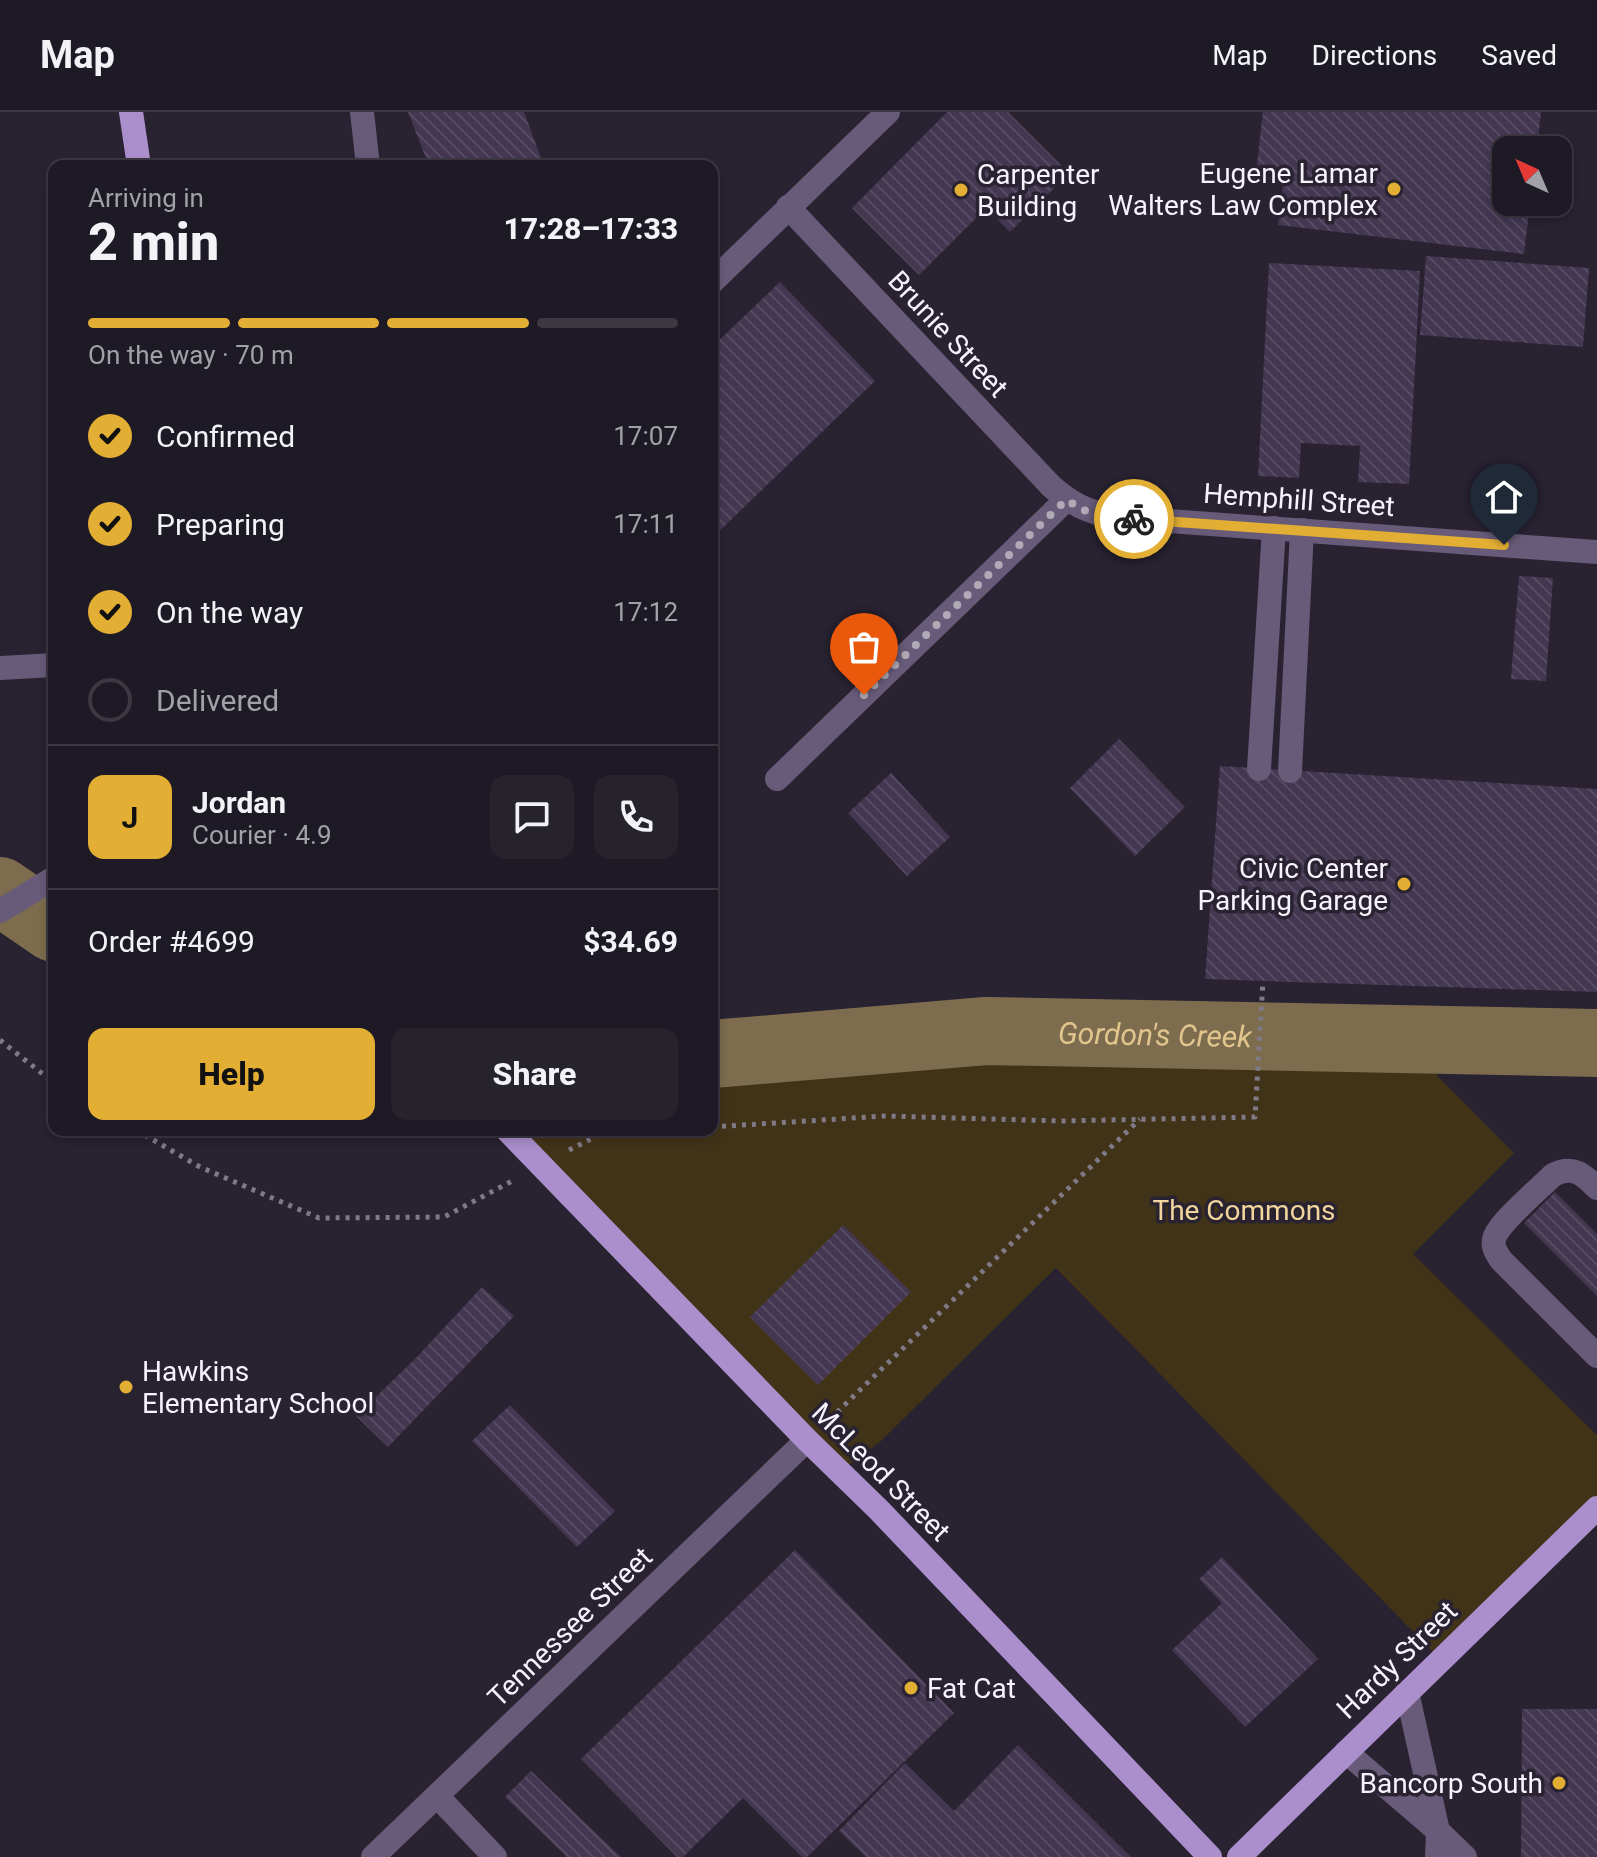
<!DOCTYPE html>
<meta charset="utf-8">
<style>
:root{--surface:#1e1a25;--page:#26232d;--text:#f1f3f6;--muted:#a1a1a7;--line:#3c3842;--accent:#e3ae34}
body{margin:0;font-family:Roboto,sans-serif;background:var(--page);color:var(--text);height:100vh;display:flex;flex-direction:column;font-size:30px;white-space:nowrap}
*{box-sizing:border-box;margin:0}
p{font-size:26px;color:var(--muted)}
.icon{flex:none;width:44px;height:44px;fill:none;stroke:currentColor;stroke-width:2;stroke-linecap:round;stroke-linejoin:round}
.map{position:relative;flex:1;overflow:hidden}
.details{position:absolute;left:48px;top:48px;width:670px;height:976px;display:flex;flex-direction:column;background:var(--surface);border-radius:16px;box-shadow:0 4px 12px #0003,0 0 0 2px var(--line)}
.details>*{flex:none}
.needle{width:52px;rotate:316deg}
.buttons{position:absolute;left:1492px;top:24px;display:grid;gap:16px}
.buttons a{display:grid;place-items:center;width:80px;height:80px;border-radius:16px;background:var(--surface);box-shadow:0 4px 12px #0003,0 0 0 2px var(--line);font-size:40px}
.pin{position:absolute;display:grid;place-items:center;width:68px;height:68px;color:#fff;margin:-82px -34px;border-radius:50% 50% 50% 0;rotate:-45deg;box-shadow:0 0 8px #0007}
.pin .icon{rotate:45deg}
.courier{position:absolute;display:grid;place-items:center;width:80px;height:80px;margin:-40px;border:6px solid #e3ae34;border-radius:50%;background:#fff;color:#222;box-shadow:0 2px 10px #0007}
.overview em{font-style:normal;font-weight:800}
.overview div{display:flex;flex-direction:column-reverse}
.overview{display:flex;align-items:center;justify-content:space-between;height:136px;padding:0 40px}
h1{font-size:52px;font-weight:800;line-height:60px}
.bar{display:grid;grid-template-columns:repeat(4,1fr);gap:12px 8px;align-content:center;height:96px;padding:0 40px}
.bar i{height:10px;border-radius:6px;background:var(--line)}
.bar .active{background:var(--accent)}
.bar p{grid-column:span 4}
.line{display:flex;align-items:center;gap:20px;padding:0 40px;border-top:2px solid var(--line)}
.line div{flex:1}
.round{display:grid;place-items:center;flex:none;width:84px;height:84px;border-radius:16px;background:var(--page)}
ol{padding:0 40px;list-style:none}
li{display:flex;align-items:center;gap:24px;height:88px}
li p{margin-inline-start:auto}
li .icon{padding:8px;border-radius:50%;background:var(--accent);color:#111;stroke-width:4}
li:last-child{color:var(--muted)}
li i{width:44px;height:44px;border:4px solid var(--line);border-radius:50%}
.cta{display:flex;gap:16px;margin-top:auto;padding:16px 40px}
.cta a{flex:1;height:92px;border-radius:16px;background:var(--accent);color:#111;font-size:32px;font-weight:800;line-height:92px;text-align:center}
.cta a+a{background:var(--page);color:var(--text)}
header{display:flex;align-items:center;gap:48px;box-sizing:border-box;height:112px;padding:0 40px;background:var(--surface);border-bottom:2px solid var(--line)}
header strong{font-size:38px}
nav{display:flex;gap:44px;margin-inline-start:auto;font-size:28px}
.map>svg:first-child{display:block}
.park{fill:#413318}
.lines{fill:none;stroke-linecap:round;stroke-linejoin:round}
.river{stroke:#7d6d4e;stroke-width:68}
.building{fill:url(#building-back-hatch)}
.path{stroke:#807a87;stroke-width:5;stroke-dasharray:4 6;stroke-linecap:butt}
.minor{stroke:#675b79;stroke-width:24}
.major{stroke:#aa8fcc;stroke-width:24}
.done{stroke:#afaab6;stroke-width:8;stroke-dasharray:0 14.4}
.route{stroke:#e3ae34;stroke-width:10}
.poi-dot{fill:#e3ae34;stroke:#282231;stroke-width:3}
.labels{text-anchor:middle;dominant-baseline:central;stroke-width:7;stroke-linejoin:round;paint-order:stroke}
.poi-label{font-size:28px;fill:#f7f3fd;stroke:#282231;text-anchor:end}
.street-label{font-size:28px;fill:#f7f3fd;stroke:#282231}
.park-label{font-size:28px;fill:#f2d59d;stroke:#282231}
.water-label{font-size:30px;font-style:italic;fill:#e1c58d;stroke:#282231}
</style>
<header>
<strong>Map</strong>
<nav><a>Map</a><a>Directions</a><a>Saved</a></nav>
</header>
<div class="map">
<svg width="1597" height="1745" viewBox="0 0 1597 1745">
<defs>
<pattern id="building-back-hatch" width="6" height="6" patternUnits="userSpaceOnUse" patternTransform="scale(2)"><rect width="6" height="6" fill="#433752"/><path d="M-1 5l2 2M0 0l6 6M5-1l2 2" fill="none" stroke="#564b63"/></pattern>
</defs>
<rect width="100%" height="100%" fill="#282231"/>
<path class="park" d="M986,919L1400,926L1514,1041L1413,1142L1597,1323V1396L1441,1548L1056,1156L881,1329L840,1360L506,1018H712V942Z"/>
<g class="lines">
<g class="river">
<path d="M0,779L54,816"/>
<path id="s1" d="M712,942L986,919L1597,931"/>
</g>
</g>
<g class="building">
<path d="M408,0H524L544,54H429Z"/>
<path d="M947,0H1008L1069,61L1010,120L986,96L919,163L852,96Z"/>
<path d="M1263,0H1541L1537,38H1506V90H1530L1524,142L1278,113L1284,64L1256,60Z"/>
<path d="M1426,144L1589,156L1583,235L1420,223Z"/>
<path d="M1269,151L1420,159L1409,372L1358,370L1360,334L1301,331L1299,366L1258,364Z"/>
<path d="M780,170L875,269L712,426V235Z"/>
<path d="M1519,464L1553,466L1546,569L1511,567Z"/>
<path d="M1119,627L1185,695L1135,744L1070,676Z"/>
<path d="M1220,654L1597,677V880L1205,867Z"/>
<path d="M891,661L950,725L907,764L848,701Z"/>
<path d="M1555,1080L1597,1122V1184L1524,1111Z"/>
<path d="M843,1113L911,1180L818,1273L750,1205Z"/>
<path d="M482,1175L514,1204L388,1335L356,1304L416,1246Z"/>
<path d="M510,1293L615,1399L577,1435L472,1329Z"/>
<path d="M795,1438L954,1601L807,1745H802L743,1686L683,1745H677L581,1647Z"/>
<path d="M1222,1445L1318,1547L1245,1615L1172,1538L1222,1491L1199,1467Z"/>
<path d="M1522,1597H1597V1745H1521Z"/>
<path d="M1018,1633L1131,1745H866L839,1719L905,1651L954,1699Z"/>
<path d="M531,1659L621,1745H567L505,1685Z"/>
</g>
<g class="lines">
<g class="path">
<path d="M0,928L54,971"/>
<path d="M712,1015L885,1004L1060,1009L1255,1005L1263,869"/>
<path d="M136,1018L200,1055L319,1106L444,1105L514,1068"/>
<path d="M569,1038L601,1022L660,1018"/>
<path d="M830,1307L1140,1007"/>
</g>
<g class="minor">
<path d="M362,0L368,54"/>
<path d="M788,95L1051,374C1071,392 1088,400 1114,405L1597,440"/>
<path d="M712,170L888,0"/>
<path d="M0,556L54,553"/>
<path d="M1259,657L1274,416"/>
<path d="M1290,659L1302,418"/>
<path d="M777,667L1066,388"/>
<path d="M0,799L54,766"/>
<path d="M1597,1076C1583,1062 1573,1053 1553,1063C1539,1077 1502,1108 1495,1124C1491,1134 1496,1140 1501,1148L1597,1244"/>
<path d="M1407,1580L1438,1719L1437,1745"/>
<path d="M1346,1640L1438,1719L1439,1723"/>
<path d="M437,1684L495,1745"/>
<path d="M1438,1719L1465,1745"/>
<path d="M373,1745L807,1328"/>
</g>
<g class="major">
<path d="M131,0L139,54"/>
<path d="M507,1018L807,1328L879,1398L1210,1745"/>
<path d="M1239,1745L1597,1396"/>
</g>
</g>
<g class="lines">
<path class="done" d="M864,583L1066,388L1086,399L1134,407"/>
<path class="route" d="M1134,407L1504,433"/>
</g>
<g class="poi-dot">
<circle cx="1394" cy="77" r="8"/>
<circle cx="961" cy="78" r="8"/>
<circle cx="1404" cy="772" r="8"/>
<circle cx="126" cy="1275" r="8"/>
<circle cx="911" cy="1576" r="8"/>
<circle cx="1559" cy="1671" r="8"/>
</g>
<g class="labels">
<g class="poi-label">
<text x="1378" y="61">Eugene Lamar<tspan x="1378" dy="32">Walters Law Complex</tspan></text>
<text x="977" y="62" text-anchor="start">Carpenter<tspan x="977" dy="32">Building</tspan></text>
<text x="1388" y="756">Civic Center<tspan x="1388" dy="32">Parking Garage</tspan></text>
<text x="142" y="1259" text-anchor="start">Hawkins<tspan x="142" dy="32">Elementary School</tspan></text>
<text x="927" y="1576" text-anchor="start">Fat Cat</text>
<text x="1543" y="1671">Bancorp South</text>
</g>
<g class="street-label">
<text transform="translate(948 222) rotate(47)">Brunie Street</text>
<text transform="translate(1299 388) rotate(4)">Hemphill Street</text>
<text transform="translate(881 1360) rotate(45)">McLeod Street</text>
<text transform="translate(570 1515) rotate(-44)">Tennessee Street</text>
<text transform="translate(1397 1548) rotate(-44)">Hardy Street</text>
</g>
<g class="park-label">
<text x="1244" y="1098">The Commons</text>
</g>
<g class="water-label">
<text stroke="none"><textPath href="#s1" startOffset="444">Gordon's Creek</textPath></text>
</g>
</g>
</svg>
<div class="buttons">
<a><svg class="needle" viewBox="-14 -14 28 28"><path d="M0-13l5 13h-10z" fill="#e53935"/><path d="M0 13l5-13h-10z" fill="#a1a1a7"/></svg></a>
</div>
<div class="pin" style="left:864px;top:583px;background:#ea580c"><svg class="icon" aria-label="bag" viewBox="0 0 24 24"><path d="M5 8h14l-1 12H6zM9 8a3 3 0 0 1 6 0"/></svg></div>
<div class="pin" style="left:1504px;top:433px;background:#1f2937"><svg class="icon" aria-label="home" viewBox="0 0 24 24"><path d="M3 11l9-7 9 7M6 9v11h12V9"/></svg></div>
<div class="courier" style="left:1134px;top:407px"><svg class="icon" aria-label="bike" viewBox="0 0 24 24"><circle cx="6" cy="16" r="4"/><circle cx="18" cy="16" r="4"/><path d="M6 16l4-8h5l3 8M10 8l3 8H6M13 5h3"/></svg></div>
<section class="details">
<div class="overview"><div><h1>2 min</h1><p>Arriving in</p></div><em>17:28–17:33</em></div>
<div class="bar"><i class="active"></i><i class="active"></i><i class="active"></i><i></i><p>On the way · 70 m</p></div>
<ol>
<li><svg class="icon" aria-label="check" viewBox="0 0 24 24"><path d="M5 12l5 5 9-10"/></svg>Confirmed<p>17:07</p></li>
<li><svg class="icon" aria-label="check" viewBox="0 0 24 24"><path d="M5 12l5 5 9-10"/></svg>Preparing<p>17:11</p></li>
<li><svg class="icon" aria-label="check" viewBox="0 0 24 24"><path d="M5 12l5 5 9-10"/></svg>On the way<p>17:12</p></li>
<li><i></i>Delivered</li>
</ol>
<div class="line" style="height:144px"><b class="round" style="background:var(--accent);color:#111">J</b><div><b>Jordan</b><p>Courier · 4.9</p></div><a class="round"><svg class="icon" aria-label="chat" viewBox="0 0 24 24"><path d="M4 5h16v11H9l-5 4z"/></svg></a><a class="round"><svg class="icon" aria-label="phone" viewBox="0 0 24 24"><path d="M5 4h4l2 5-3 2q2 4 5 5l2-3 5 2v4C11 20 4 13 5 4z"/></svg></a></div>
<div class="line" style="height:104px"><div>Order #4699</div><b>$34.69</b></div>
<div class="cta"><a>Help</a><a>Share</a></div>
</section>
</div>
